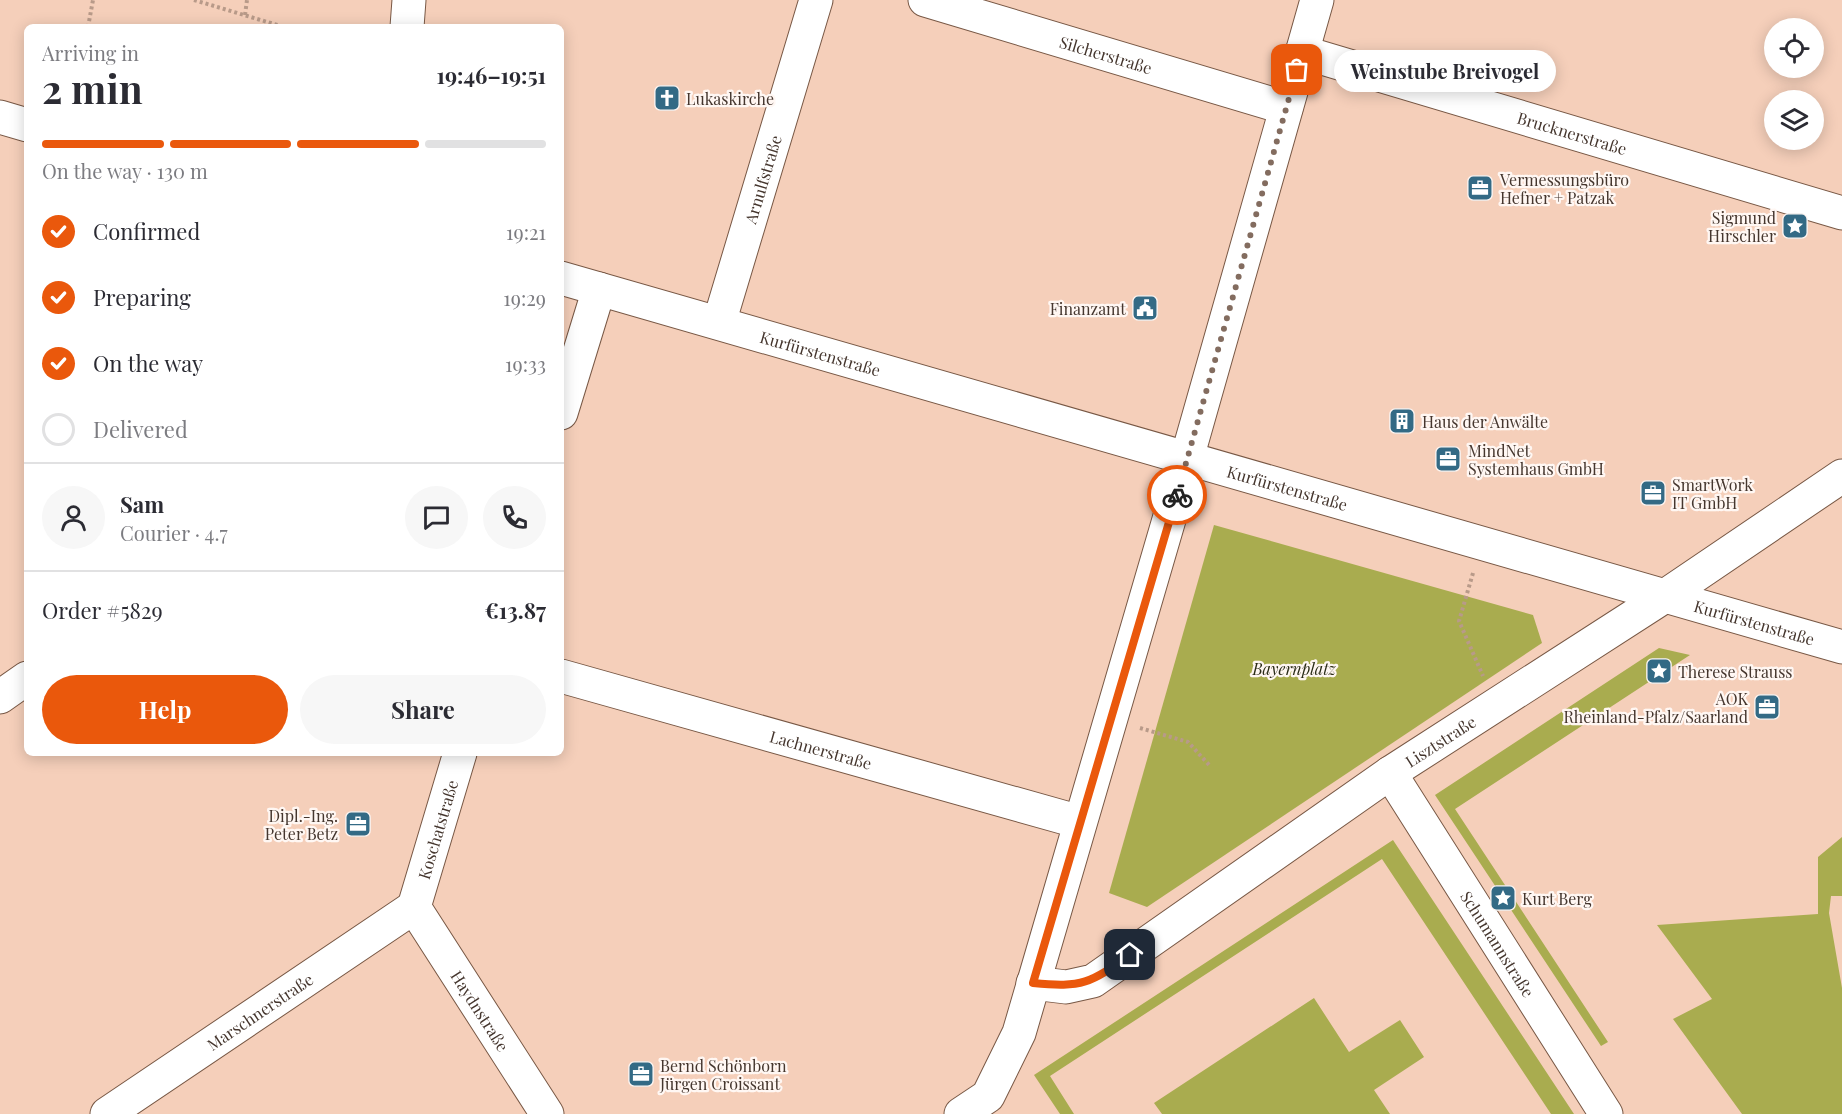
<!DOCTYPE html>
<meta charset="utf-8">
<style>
:root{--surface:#fff;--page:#f7f7f7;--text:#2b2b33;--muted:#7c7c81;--line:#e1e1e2;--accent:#ea580c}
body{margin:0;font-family:"Playfair Display",serif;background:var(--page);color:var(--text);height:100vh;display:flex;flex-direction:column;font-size:22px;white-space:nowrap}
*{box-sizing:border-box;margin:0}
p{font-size:20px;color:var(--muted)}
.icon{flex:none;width:33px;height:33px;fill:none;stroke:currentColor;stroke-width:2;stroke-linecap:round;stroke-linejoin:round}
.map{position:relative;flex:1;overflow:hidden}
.sheet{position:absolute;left:24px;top:24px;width:540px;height:732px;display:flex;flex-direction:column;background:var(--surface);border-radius:9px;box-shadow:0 3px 15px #0003}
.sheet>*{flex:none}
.fabs{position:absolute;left:1764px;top:18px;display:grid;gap:12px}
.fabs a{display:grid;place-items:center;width:60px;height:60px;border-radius:50%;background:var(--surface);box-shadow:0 3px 15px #0003;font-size:30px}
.pin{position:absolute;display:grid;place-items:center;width:51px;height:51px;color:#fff;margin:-26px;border-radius:12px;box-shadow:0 3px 9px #0006}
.courier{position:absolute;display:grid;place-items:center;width:60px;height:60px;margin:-30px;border:4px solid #ea580c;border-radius:50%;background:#fff;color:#222;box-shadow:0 2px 8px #0007}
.bubble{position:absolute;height:42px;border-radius:21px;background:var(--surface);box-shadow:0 3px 15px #0003;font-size:20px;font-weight:700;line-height:42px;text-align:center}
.head em{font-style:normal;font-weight:700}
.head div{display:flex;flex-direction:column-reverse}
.head{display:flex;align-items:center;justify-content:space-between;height:102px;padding:0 18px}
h1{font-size:39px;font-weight:700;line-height:45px}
.bar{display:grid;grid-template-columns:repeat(4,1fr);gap:9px 6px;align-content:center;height:72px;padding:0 18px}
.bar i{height:8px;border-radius:4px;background:var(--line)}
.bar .active{background:var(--accent)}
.bar p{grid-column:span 4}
.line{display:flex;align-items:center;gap:15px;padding:0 18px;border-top:2px solid var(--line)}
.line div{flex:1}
.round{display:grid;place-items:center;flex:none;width:63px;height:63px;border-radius:32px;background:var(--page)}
ol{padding:0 18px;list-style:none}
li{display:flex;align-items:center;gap:18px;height:66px}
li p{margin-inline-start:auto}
li .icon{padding:6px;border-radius:50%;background:var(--accent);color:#fff;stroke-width:4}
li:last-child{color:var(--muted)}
li i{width:33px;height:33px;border:3px solid var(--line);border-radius:50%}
.action{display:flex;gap:12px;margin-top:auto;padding:12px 18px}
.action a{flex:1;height:69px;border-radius:36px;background:var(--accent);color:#fff;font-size:24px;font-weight:700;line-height:69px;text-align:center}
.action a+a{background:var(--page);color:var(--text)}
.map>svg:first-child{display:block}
.green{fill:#a9ac4f}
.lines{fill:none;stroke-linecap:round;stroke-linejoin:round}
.minor-casing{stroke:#785845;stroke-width:35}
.path{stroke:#b89a89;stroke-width:4;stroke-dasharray:3 3;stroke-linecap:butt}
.minor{stroke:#fff;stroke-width:33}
.done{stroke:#836c5f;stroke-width:6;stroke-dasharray:0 10.8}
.route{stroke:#ea580c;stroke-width:8}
.labels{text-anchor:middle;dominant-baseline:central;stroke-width:4.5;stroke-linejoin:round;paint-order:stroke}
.street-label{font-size:16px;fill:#45362e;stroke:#fff7f3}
.poi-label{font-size:16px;fill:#45362e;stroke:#fff7f3;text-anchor:start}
.park-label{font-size:16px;font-style:italic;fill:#2a2b17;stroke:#fff7f3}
</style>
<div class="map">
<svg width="1842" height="1114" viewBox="0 0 1842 1114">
<rect width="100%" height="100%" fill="#f5cfba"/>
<g class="green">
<path d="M1214,525L1533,615L1542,643L1147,907L1109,893Z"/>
<path d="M1659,648L1690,655L1455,809L1608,1042L1601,1046L1435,795Z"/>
<path d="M1842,837V896H1831L1829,913L1842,988V1114H1742L1673,1019L1712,999L1657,925L1818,914V857Z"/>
<path d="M1393,840L1574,1114H1551L1382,859L1050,1076L1074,1114H1060L1034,1075Z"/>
<path d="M1314,998L1349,1052L1400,1020L1424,1057L1374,1090L1390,1114H1162L1154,1103Z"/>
</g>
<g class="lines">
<g class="minor-casing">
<g id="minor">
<path id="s1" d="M925,0L1286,108"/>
<path d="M407,27L409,0"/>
<path id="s2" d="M1302,52L1842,213"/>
<path d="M0,117L27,125"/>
<path id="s3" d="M561,278L1842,647"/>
<path id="s4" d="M719,323L816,0"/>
<path d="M561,413L599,289"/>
<path id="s5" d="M561,676L1080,822"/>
<path d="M0,697L27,678"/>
<path id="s6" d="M1390,773L1606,1114"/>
<path id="s7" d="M414,907L547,1114"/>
<path id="s8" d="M414,907L460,753"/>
<path id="s9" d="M1033,983L1066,987L1093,981L1390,773L1665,596L1842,476"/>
<path id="s10" d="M107,1114L414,907"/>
<path d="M961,1114L988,1096L1019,1033L1187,458L1317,0"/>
</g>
</g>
<g class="path">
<path d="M194,0L284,27"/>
<path d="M245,15L247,0"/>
<path d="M88,27L93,0"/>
<path d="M1473,573L1459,621L1483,676"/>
<path d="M1140,728L1188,742L1211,767"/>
</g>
<use href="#minor" class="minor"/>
</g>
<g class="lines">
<path class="done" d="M1177,495L1297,70"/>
<path class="route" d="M1130,955C1090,983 1083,988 1033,983L1177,495"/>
</g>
<defs>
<g id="church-square" transform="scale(1.35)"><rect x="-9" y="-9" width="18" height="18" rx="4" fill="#336a85" stroke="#fff7f3"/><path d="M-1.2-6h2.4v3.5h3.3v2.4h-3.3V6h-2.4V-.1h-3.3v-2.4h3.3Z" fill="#fff"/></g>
<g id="office-square" transform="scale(1.35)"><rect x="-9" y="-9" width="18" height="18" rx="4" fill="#336a85" stroke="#fff7f3"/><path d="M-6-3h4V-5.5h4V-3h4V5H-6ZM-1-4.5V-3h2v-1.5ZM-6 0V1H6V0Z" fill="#fff"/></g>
<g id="sight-square" transform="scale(1.35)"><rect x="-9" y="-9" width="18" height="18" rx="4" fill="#336a85" stroke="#fff7f3"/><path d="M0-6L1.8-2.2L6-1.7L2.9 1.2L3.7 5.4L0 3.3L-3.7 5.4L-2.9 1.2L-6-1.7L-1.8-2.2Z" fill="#fff"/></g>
<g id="civic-square" transform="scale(1.35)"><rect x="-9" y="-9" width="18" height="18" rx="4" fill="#336a85" stroke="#fff7f3"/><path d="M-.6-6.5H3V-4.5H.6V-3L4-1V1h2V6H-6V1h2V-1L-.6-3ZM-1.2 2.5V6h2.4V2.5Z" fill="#fff"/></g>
<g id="building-square" transform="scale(1.35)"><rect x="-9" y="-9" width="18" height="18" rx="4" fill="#336a85" stroke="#fff7f3"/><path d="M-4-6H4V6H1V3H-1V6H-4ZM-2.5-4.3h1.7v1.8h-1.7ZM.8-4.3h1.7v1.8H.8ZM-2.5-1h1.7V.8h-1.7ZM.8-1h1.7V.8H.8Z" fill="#fff"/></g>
</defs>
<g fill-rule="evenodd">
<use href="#church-square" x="667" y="98"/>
<use href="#office-square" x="1480" y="188"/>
<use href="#sight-square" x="1795" y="226"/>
<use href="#civic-square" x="1145" y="308"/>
<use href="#building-square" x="1402" y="421"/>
<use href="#office-square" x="1448" y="459"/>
<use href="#office-square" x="1653" y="493"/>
<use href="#sight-square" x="1659" y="671"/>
<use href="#office-square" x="1767" y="707"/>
<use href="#office-square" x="358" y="824"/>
<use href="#sight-square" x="1503" y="898"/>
<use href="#office-square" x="641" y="1074"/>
</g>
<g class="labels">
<g class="street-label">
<text stroke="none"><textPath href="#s1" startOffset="189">Silcherstraße</textPath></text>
<text stroke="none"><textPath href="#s2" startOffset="282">Brucknerstraße</textPath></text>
<text stroke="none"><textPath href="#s4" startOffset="150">Arnulfstraße</textPath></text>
<text stroke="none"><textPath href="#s3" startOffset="270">Kurfürstenstraße</textPath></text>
<text stroke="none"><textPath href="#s3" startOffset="756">Kurfürstenstraße</textPath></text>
<text stroke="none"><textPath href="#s3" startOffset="1242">Kurfürstenstraße</textPath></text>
<text stroke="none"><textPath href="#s9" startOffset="483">Lisztstraße</textPath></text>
<text stroke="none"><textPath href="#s5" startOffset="270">Lachnerstraße</textPath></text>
<text stroke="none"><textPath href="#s8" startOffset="81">Koschatstraße</textPath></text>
<text stroke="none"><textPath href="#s6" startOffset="202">Schumannstraße</textPath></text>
<text stroke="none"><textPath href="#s10" startOffset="184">Marschnerstraße</textPath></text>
<text stroke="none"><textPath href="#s7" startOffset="123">Haydnstraße</textPath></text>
</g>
<g class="poi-label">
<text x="686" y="98">Lukaskirche</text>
<text x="1500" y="179">Vermessungsbüro<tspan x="1500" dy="18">Hefner + Patzak</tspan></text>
<text x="1776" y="217" text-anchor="end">Sigmund<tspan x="1776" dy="18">Hirschler</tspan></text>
<text x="1126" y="308" text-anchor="end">Finanzamt</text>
<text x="1422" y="421">Haus der Anwälte</text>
<text x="1468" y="450">MindNet<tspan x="1468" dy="18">Systemhaus GmbH</tspan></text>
<text x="1672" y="484">SmartWork<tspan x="1672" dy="18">IT GmbH</tspan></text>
<text x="1678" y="671">Therese Strauss</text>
<text x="1748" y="698" text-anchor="end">AOK<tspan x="1748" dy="18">Rheinland-Pfalz/Saarland</tspan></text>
<text x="338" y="815" text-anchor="end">Dipl.-Ing.<tspan x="338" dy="18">Peter Betz</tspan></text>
<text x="1522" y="898">Kurt Berg</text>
<text x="660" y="1065">Bernd Schönborn<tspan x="660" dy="18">Jürgen Croissant</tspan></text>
</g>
<g class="park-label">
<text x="1294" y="668">Bayernplatz</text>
</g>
</g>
</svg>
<div class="fabs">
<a><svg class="icon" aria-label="locate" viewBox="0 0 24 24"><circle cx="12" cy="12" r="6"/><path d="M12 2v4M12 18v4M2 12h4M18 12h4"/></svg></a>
<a><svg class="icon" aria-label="layers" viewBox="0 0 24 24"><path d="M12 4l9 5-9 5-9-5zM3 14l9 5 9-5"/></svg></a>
</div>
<div class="pin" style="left:1297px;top:70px;background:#ea580c"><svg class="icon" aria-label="bag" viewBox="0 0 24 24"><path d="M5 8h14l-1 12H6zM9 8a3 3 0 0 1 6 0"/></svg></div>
<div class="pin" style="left:1130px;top:955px;background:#1f2937"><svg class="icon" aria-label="home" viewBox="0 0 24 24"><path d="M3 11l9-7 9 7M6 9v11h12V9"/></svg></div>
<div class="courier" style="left:1177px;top:495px"><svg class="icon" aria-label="bike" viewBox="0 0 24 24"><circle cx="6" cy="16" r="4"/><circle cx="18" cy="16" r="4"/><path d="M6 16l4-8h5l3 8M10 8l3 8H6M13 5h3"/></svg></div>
<div class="bubble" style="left:1334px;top:50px;width:222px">Weinstube Breivogel</div>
<section class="sheet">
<div class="head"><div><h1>2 min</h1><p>Arriving in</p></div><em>19:46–19:51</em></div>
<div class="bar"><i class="active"></i><i class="active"></i><i class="active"></i><i></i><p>On the way · 130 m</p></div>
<ol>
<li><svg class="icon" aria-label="check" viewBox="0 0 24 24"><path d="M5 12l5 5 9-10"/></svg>Confirmed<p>19:21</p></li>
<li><svg class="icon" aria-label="check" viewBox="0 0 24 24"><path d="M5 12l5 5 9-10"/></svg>Preparing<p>19:29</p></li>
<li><svg class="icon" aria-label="check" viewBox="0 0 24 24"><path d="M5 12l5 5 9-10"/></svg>On the way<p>19:33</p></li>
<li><i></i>Delivered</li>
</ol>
<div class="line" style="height:108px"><a class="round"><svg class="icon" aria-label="person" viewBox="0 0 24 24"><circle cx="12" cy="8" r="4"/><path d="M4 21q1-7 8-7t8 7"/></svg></a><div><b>Sam</b><p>Courier · 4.7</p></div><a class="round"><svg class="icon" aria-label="chat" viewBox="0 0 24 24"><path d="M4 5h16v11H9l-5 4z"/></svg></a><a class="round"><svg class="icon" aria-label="phone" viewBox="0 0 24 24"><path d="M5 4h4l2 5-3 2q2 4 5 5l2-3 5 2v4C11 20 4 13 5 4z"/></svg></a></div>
<div class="line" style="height:78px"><div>Order #5829</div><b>€13.87</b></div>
<div class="action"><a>Help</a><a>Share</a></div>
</section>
</div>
